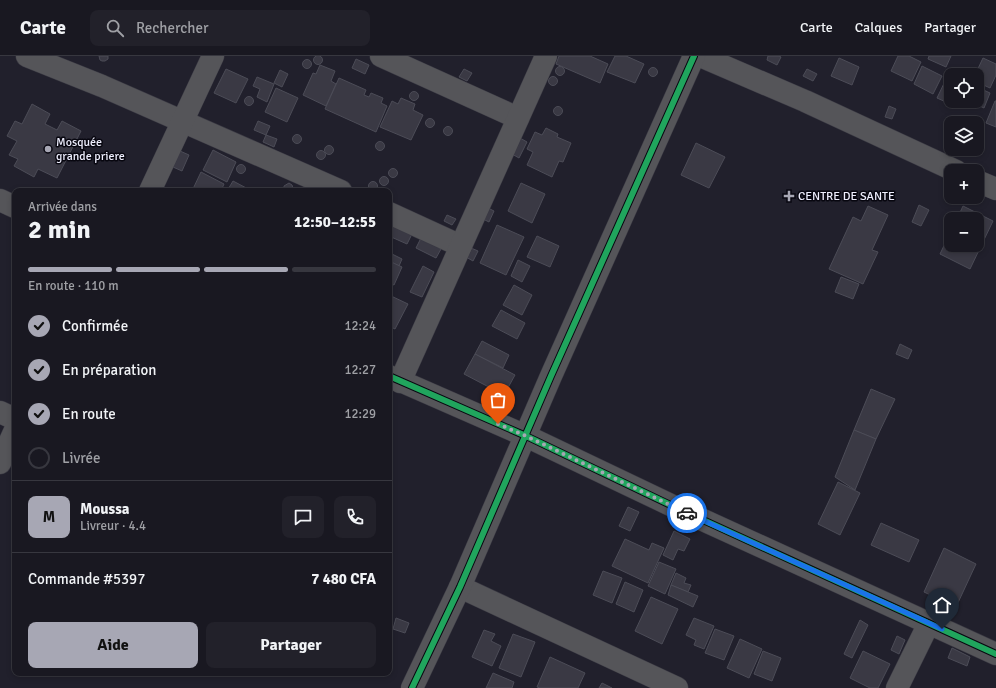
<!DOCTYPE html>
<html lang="fr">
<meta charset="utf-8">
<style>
:root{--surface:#191821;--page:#22212a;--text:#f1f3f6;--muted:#9fa0a5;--line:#37373f;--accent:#a7a7b4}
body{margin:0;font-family:Signika,sans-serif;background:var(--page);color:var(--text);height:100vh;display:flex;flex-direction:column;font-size:15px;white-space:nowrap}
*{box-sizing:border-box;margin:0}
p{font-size:13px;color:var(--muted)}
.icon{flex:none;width:22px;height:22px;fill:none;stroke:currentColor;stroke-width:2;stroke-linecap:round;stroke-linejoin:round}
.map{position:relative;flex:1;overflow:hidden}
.drawer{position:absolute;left:12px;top:132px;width:380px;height:488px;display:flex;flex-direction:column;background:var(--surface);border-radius:8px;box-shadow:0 2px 6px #0003,0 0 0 1px var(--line)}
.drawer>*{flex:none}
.fabs{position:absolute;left:944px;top:12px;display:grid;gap:8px}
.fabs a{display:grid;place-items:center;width:40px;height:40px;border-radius:8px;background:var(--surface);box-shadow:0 2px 6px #0003,0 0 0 1px var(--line);font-size:20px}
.pin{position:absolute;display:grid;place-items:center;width:34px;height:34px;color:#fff;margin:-41px -17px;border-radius:50% 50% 50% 0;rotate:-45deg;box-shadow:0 0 4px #0007}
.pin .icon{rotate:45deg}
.courier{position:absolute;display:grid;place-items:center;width:40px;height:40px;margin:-20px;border:3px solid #1a73e8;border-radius:50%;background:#fff;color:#222;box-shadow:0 1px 5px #0007}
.headline em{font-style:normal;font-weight:800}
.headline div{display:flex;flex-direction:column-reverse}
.headline{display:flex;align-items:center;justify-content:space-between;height:68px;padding:0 16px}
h1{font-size:26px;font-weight:800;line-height:30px}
.bar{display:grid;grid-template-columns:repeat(4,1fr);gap:6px 4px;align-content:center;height:48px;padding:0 16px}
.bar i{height:5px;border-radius:3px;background:var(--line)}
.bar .on{background:var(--accent)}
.bar p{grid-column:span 4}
.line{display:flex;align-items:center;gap:10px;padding:0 16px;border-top:1px solid var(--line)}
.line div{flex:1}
.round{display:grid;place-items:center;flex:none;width:42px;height:42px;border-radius:8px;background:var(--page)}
ol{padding:0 16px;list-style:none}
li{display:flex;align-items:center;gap:12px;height:44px}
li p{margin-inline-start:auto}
li .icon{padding:4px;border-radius:50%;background:var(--accent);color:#111;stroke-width:4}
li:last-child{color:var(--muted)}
li i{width:22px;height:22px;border:2px solid var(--line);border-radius:50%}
.cta{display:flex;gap:8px;margin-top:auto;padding:8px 16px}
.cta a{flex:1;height:46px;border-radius:8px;background:var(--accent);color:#111;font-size:16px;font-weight:800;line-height:46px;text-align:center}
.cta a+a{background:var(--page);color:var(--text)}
header{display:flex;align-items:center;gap:24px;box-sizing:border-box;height:56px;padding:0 20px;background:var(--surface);border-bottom:1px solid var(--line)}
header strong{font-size:19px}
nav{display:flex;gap:22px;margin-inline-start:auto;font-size:14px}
.search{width:280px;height:36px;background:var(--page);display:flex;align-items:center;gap:10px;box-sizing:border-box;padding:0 14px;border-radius:8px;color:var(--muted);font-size:15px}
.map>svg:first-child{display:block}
.building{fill:#3a3944;stroke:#4c4c57}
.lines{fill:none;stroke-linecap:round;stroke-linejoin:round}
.minor-casing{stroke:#3b3a44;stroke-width:23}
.minor{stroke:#555559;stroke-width:22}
.cycleway-casing{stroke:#080710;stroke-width:8}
.cycleway{stroke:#20a55d;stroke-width:6}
.done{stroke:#a7a7b4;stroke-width:4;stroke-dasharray:0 7.2}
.route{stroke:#1a73e8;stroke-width:5}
.poi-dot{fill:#a7a7b4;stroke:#080710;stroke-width:1.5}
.labels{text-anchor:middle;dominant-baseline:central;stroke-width:3;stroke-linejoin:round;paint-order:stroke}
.poi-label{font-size:12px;fill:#efeffe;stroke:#080710;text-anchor:start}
</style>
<header>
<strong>Carte</strong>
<div class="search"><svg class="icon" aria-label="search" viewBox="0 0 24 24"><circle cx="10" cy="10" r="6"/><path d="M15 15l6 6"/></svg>Rechercher</div>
<nav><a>Carte</a><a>Calques</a><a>Partager</a></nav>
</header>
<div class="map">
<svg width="996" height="632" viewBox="0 0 996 632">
<rect width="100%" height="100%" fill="#21202c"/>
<g class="building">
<circle cx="318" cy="4" r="4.5"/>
<path d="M99,0H108V3L105,5H102L100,4Z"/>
<path d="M559,0H590L608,8L600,27L556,8Z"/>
<path d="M615,0H626L644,8L635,27L607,16Z"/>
<path d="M768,0H779L781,1L777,9L767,4Z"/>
<path d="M898,0H909L921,6L912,25L891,15Z"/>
<path d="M929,0H951L946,11L928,3Z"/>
<path d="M839,2L859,11L852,29L831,20Z"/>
<path d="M983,2L996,8V19L990,32L977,26V19H975Z"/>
<path d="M356,3L369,9L365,18L352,12Z"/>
<circle cx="307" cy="8" r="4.5"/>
<path d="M320,9L335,15L331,25L336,28L326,50L303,39L313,17L316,18Z"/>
<path d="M922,10L942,20L933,38L914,28Z"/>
<circle cx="560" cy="15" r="4.5"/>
<circle cx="653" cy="16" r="4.5"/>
<path d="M226,13L248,23L236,47L214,37Z"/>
<path d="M464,13L472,17L467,25L459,21Z"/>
<path d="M807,13L817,18L813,25L803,20Z"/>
<path d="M280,14L288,18L282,31L274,27Z"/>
<path d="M948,19L951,21V45H957L955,50L937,42Z"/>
<circle cx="553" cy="25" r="4.5"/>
<path d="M257,21L274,28L267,46L257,41L260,33L253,30Z"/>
<path d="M339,22L366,34L364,39L369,41L371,37L383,42L381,47L387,50L376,76L325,53Z"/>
<path d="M977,31L990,37L984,52L969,45H977Z"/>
<path d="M276,32L298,42L287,66L265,56Z"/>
<circle cx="414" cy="40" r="4.5"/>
<circle cx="249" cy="45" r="4.5"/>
<path d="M401,42L415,48L413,54L423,59L411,84L380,71L392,45L398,48Z"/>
<path d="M995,45H996V71L986,67Z"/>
<path d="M32,48L50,58L45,68L57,74L62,65L81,75L57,122L38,113L34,121L14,110L18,103L9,99L17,85L7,80L15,65L22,68Z"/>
<path d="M889,50L896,53L892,63L885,61Z"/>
<circle cx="558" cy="55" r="4.5"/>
<circle cx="430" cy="67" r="4.5"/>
<path d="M258,65L270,70L266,79L254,74Z"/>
<circle cx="448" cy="75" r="4.5"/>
<path d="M546,72L558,78L557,81L571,87L563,106L559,105L552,121L527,109L533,96L527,93L535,76L542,79Z"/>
<circle cx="297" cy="83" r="4.5"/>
<path d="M266,79L277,83L274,91L263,86Z"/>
<path d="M520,82L527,86L519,102L512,98Z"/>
<circle cx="380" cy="90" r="4.5"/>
<path d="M696,87L725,101L709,132L681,119Z"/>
<circle cx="329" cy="94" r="4.5"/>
<path d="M213,94L236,106L227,126L203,114Z"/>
<circle cx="321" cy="99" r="4.5"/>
<path d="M180,95L189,99L182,115L173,111Z"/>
<circle cx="241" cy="113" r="4.5"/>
<circle cx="393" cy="117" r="4.5"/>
<path d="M201,116L224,128L221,135H192Z"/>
<circle cx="384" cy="125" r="4.5"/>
<path d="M233,125L252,135H227Z"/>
<circle cx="373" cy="130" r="4.5"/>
<path d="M289,127L292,129L293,132V134L285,135L284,132V130Z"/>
<path d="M521,127L545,138L532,167L508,155Z"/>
<path d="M919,149L929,154L921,170L912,166Z"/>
<path d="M868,150L888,159L872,194L878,196L863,228L829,213L853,161L861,165Z"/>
<path d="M963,150L993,165L970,213L940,198L951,175V189H977V163H957Z"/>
<path d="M488,152L494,155L489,166L483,163Z"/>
<path d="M447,159L456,163L452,169L444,165Z"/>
<path d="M497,169L524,181L506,219L480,207Z"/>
<path d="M392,170L412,178L407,188L389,180V176Z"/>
<path d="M537,180L559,190L550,211L527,201Z"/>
<path d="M421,182L441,193L436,202L416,192Z"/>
<path d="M471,192L478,195L473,205L466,201Z"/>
<path d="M390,197L402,203L399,210L389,205V200Z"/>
<path d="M518,204L530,210L522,226L511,220Z"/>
<path d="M389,205L402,211L394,229L389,227Z"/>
<path d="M423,210L434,216L422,241L410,236Z"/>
<path d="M841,221L859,228L853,243L835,236Z"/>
<path d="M514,229L532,239L522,259L503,249Z"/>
<path d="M389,239L408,248L395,273L389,270Z"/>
<path d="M501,254L525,267L517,283L492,270Z"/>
<path d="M482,285L509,299L503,312L475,298Z"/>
<path d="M900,288L912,294L908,303L896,298Z"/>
<path d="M475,298L515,319L504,339L464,318Z"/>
<path d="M871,333L895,343L876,383L854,374Z"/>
<path d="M854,374L876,383L855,434L835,421Z"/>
<path d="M838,426L860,437L840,479L818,468Z"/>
<path d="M628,451L639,456L630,475L619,470Z"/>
<path d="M881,467L919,484L909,506L871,489Z"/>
<path d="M674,475L690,483L684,495L678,493L673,504L663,499Z"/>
<path d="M625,483L649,494L652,487L664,492L648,527L612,510Z"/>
<path d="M944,492L976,508L956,551L924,536Z"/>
<path d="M659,506L676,513L665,538L648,530Z"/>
<path d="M603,515L622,522L612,547L593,539Z"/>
<path d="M676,517L686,522L684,527L691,529L688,536L671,529Z"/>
<path d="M625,526L643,534L634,556L616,548Z"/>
<path d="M671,529L698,540L693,551L668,539Z"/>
<path d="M651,541L678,553L662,588L635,575Z"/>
<path d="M396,562L409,567L405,577L393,573Z"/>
<path d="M694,562L714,570L704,593L694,589L696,584L686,579Z"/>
<path d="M860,564L868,569L852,602L844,598Z"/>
<path d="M715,573L734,580L724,604L705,597Z"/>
<path d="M484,574L495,578L491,585L501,590L492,610L472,601Z"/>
<path d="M513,578L535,586L521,621L499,612Z"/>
<path d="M897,580L905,584L899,598L891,594Z"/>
<path d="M740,583L762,593L749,622L727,612Z"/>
<path d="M952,592L970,601L967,610L948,602Z"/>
<path d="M763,595L781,602L772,625L754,618Z"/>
<path d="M863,595L890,608L878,632H870L850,622Z"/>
<path d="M550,601L585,617L578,632H540L537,631Z"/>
<path d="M493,617L514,626L512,632H486Z"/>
<path d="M602,627L612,632H599Z"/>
</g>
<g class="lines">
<g class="minor-casing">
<g id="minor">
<path d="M27,0L102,30L341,135"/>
<path d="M381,0L518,62"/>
<path d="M700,0L805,45L956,115"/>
<path d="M977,125L996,133"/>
<path d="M150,135L213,0"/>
<path d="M0,144L15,151"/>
<path d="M389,157L461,190"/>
<path d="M389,320L526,380L679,453L996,598"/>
<path d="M400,326L546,0"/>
<path d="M0,356L15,363"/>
<path d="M0,407L15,374"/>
<path d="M460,531L677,632"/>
<path d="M412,632L460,531L551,320L694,0"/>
<path d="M897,632L929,567"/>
</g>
</g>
<use href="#minor" class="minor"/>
<g class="cycleway-casing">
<g id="cycleway">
<path d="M389,320L526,380L679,453L996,598"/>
<path d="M412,632L460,531L551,320L694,0"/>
</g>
</g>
<use href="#cycleway" class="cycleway"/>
</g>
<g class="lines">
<path class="done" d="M498,368L526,380L687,457"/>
<path class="route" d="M687,457L942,573"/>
</g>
<g class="poi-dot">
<circle cx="48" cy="93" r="4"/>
<path d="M787 134h4v4h4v4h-4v4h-4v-4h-4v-4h4z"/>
</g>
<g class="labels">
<g class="poi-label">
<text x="56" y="86">Mosquée<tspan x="56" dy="14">grande priere</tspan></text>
<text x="798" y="140">CENTRE DE SANTE</text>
</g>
</g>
</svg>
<div class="fabs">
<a><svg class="icon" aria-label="locate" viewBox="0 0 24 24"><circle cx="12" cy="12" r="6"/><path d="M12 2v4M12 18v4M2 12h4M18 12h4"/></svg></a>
<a><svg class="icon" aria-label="layers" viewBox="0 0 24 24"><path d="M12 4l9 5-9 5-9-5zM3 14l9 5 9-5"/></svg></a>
<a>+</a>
<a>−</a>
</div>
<div class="pin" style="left:498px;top:368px;background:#ea580c"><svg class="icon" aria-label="bag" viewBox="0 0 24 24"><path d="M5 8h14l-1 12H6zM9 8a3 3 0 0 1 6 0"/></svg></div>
<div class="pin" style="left:942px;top:573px;background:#1f2937"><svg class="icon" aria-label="home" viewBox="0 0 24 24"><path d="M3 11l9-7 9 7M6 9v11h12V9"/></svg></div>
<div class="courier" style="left:687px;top:457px"><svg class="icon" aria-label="car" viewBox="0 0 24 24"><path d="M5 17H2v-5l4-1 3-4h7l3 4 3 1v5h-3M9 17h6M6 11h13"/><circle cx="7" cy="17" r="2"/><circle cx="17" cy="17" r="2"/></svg></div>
<section class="drawer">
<div class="headline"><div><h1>2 min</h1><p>Arrivée dans</p></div><em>12:50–12:55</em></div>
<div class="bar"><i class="on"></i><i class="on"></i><i class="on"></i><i></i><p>En route · 110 m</p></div>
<ol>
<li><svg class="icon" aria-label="check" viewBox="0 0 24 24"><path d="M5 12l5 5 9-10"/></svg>Confirmée<p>12:24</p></li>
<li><svg class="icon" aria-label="check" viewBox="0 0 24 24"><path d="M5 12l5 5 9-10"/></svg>En préparation<p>12:27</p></li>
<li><svg class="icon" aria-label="check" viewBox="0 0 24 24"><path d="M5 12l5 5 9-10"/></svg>En route<p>12:29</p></li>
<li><i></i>Livrée</li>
</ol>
<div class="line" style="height:72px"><b class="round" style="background:var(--accent);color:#111">M</b><div><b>Moussa</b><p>Livreur · 4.4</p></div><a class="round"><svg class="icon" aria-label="chat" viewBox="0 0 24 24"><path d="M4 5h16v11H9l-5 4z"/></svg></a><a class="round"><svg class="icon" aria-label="phone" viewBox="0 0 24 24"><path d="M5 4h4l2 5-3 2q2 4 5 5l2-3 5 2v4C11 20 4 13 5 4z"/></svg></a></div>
<div class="line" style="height:52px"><div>Commande #5397</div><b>7 480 CFA</b></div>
<div class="cta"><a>Aide</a><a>Partager</a></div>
</section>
</div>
